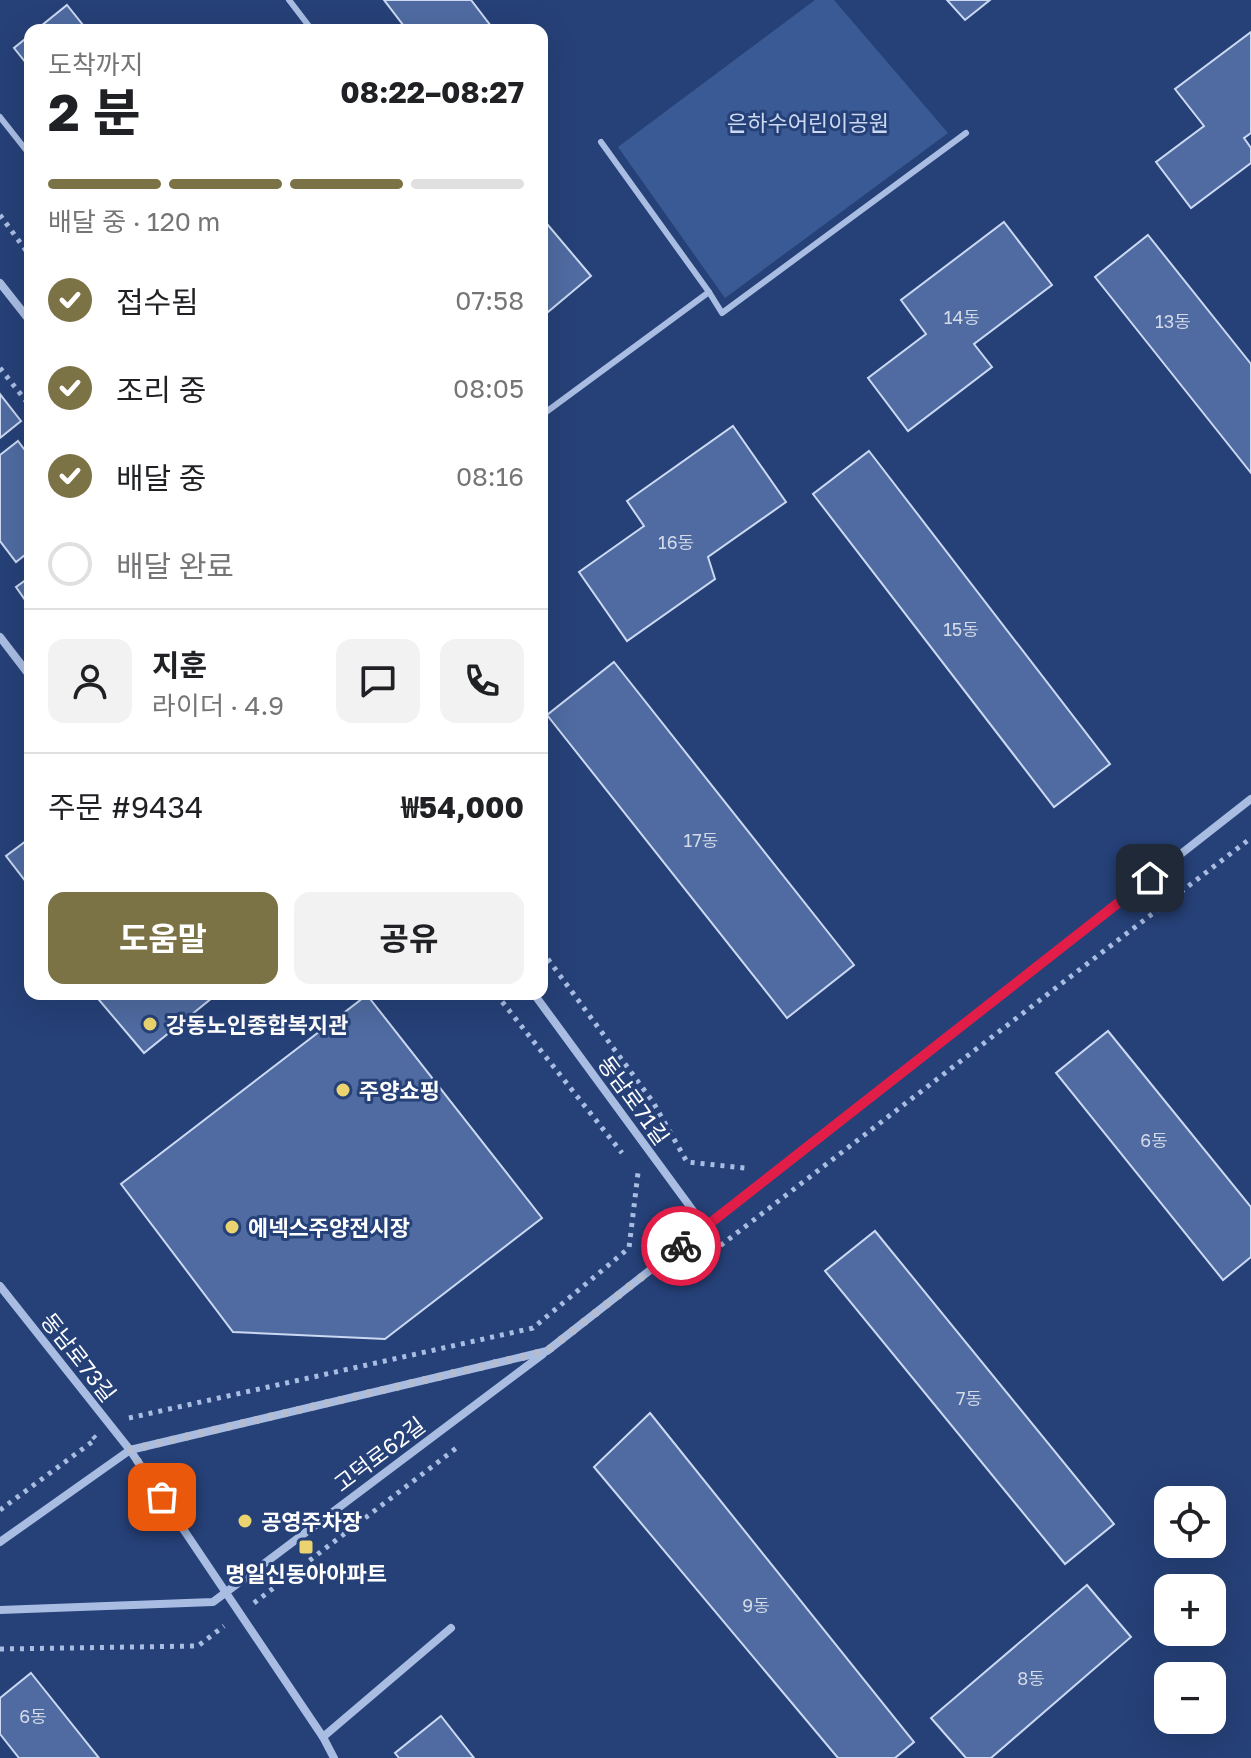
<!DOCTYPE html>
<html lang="ko">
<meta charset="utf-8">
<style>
:root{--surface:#fff;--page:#f2f2f2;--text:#202124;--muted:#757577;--line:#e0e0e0;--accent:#7b7246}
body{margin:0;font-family:"Golos Text","Noto Sans KR",sans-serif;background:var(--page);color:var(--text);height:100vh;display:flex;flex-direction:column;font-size:30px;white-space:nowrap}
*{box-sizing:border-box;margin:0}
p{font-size:26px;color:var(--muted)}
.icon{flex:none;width:44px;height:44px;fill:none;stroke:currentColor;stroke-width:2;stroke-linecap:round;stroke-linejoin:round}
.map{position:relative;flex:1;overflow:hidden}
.panel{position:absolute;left:24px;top:24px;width:524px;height:976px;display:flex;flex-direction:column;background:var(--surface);border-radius:16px;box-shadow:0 8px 32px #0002}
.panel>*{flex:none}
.fabs{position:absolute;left:1154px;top:1486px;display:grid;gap:16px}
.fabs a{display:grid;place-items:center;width:72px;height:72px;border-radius:16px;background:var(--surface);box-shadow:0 8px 32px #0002;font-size:40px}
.pin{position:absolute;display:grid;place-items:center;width:68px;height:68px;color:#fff;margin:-34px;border-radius:16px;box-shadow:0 4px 12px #0006}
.courier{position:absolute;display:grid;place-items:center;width:80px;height:80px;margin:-40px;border:6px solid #e11d48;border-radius:50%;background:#fff;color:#222;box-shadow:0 2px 10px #0007}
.headline em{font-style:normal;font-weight:700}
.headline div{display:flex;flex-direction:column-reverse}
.headline{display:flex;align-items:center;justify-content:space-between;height:136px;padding:0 24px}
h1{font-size:52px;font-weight:700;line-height:60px}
.bar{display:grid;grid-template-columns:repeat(4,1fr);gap:12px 8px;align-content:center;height:96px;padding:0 24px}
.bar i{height:10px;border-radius:6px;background:var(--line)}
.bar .current{background:var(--accent)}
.bar p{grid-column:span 4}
.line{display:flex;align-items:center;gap:20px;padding:0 24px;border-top:2px solid var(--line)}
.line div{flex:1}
.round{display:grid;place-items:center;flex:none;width:84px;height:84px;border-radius:16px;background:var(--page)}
ol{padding:0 24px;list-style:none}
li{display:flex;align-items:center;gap:24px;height:88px}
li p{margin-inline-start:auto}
li .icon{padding:8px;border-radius:50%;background:var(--accent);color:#fff;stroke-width:4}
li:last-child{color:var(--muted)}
li i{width:44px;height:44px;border:4px solid var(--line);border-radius:50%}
.primary-button{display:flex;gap:16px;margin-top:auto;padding:16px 24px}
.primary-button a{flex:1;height:92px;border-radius:16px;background:var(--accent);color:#fff;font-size:32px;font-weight:700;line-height:92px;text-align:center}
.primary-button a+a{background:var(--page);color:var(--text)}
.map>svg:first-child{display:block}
.green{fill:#3a5a95}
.building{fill:#4f6ba1;stroke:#cbd9f2;stroke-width:2}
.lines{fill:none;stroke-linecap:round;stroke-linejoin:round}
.path{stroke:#a9bde3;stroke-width:5;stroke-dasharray:4 6;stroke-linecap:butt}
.lane{stroke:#a9bde3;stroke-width:6}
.street{stroke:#a9bde3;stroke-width:8}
.done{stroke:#b3bcd0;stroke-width:8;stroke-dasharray:0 14.4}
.route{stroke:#e11d48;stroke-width:10}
.poi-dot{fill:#ebd46f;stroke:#264178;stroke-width:3}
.labels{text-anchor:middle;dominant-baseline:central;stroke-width:6;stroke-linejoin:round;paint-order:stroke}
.number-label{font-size:18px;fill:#d3dae8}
.park-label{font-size:22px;fill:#cbd9f2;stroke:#264178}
.poi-label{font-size:22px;font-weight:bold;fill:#fff;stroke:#264178;text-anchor:start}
.street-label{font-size:22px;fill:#fff;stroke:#264178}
</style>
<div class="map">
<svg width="1251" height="1758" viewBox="0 0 1251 1758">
<rect width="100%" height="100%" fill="#264178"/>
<path class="green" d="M815,0H834L948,133L725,298L618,147Z"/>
<g class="building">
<path d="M384,0H471L494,30H407Z"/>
<path d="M947,0H990L965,20Z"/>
<path d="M67,5L87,30H36Z"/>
<path d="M1251,32V133L1244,138L1251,148V163L1191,208L1156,162L1204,126L1175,89Z"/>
<path d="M30,35V68L14,48Z"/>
<path d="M542,218L591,276L542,317Z"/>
<path d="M1004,222L1052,285L974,344L992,367L908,431L868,378L926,334L901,300Z"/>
<path d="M1148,235L1251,364V473L1095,277Z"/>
<path d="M0,394L21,421L0,438Z"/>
<path d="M733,426L786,502L708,557L715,579L627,641L579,572L644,526L627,501Z"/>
<path d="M18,441L30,457V551L16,562L0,541V455Z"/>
<path d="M869,451L1110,764L1054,807L813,494Z"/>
<path d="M30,577V607L16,587Z"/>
<path d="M614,662L854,965L787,1018L547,715Z"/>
<path d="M30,838V887L6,856Z"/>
<path d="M94,994H217L144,1053Z"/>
<path d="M367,995L542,1218L385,1339L233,1332L121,1184Z"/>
<path d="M1108,1031L1251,1207V1257L1223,1280L1056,1073Z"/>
<path d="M875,1231L1114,1524L1065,1564L825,1271Z"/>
<path d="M650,1413L914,1742L895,1758H838L594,1467Z"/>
<path d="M1087,1585L1131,1637L991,1758H966L931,1718Z"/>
<path d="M31,1673L99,1758H19L0,1734V1698Z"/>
<path d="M441,1716L474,1758H399L395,1753Z"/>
</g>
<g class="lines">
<g class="path">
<path d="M0,215L30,256"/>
<path d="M0,368L30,406"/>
<path d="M542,951L653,1102L687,1162L745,1168"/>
<path d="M496,994L622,1153"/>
<path d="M673,1282L1251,838"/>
<path d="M129,1418L533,1328L629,1248L638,1173"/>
<path d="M0,1510L96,1439L93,1436"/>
<path d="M254,1603L459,1446"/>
<path d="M0,1649L198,1646L224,1626"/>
</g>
<g class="lane">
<path d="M289,0L312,30"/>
<path d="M0,117L30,155"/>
<path d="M709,292L722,313L966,133"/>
<path d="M542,415L709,292L601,142"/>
</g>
<g class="street">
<path d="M0,283L30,321"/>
<path d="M0,637L30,676"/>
<path d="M534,994L705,1227"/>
<path d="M0,1286L130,1450L323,1737L334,1758"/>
<path d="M0,1542L130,1450L547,1351L1251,799"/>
<path d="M0,1610L213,1602L543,1354"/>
<path d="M323,1737L451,1628"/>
</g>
</g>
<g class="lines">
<path class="done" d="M162,1497L130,1450L547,1351L681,1246"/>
<path class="route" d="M681,1246L1150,878"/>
</g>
<g class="poi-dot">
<circle cx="150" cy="1024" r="8"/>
<circle cx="343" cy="1090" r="8"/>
<circle cx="232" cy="1227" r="8"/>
<circle cx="245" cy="1521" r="8"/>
<rect x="298" y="1539" width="16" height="16" rx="4"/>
</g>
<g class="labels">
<g class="number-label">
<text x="962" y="317">14동</text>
<text x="1173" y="321">13동</text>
<text x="676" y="542">16동</text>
<text x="961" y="629">15동</text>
<text x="701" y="840">17동</text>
<text x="1154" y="1140">6동</text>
<text x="969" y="1398">7동</text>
<text x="756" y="1605">9동</text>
<text x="1031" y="1678">8동</text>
<text x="33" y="1716">6동</text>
</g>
<g class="park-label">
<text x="808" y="122">은하수어린이공원</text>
</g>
<g class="poi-label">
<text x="166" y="1024">강동노인종합복지관</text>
<text x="359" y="1090">주양쇼핑</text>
<text x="248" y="1227">에넥스주양전시장</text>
<text x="261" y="1521">공영주차장</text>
<text x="306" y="1573" text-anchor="middle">명일신동아아파트</text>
</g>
<g class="street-label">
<text transform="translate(634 1100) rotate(54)">동남로71길</text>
<text transform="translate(79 1357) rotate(52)">동남로73길</text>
<text transform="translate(379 1454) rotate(-37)">고덕로62길</text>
</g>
</g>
</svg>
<div class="fabs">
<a><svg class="icon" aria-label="locate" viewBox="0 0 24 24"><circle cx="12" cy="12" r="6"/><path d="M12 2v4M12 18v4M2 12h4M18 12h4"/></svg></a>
<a>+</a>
<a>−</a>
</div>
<div class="pin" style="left:162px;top:1497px;background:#ea580c"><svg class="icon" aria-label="bag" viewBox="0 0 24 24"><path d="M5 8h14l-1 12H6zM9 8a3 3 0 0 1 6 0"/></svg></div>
<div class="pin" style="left:1150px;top:878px;background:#1f2937"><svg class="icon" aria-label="home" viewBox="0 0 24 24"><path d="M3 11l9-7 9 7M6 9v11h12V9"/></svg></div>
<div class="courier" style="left:681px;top:1246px"><svg class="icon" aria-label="bike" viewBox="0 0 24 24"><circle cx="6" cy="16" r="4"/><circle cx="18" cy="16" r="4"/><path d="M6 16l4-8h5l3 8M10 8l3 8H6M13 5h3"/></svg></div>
<section class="panel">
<div class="headline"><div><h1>2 분</h1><p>도착까지</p></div><em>08:22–08:27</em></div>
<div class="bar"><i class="current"></i><i class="current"></i><i class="current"></i><i></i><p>배달 중 · 120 m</p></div>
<ol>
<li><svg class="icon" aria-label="check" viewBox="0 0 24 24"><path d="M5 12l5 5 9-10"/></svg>접수됨<p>07:58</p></li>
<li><svg class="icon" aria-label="check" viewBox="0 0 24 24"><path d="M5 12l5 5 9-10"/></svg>조리 중<p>08:05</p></li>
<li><svg class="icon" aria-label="check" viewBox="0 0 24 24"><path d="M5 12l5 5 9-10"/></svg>배달 중<p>08:16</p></li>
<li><i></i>배달 완료</li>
</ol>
<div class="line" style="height:144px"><a class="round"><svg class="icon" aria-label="person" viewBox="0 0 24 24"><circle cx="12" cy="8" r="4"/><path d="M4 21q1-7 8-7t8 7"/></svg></a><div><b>지훈</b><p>라이더 · 4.9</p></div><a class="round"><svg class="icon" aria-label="chat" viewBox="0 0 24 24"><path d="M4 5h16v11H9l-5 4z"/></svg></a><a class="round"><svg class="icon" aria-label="phone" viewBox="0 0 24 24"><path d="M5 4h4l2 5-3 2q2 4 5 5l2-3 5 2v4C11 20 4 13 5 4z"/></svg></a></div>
<div class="line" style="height:104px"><div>주문 #9434</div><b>₩54,000</b></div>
<div class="primary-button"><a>도움말</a><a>공유</a></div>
</section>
</div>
